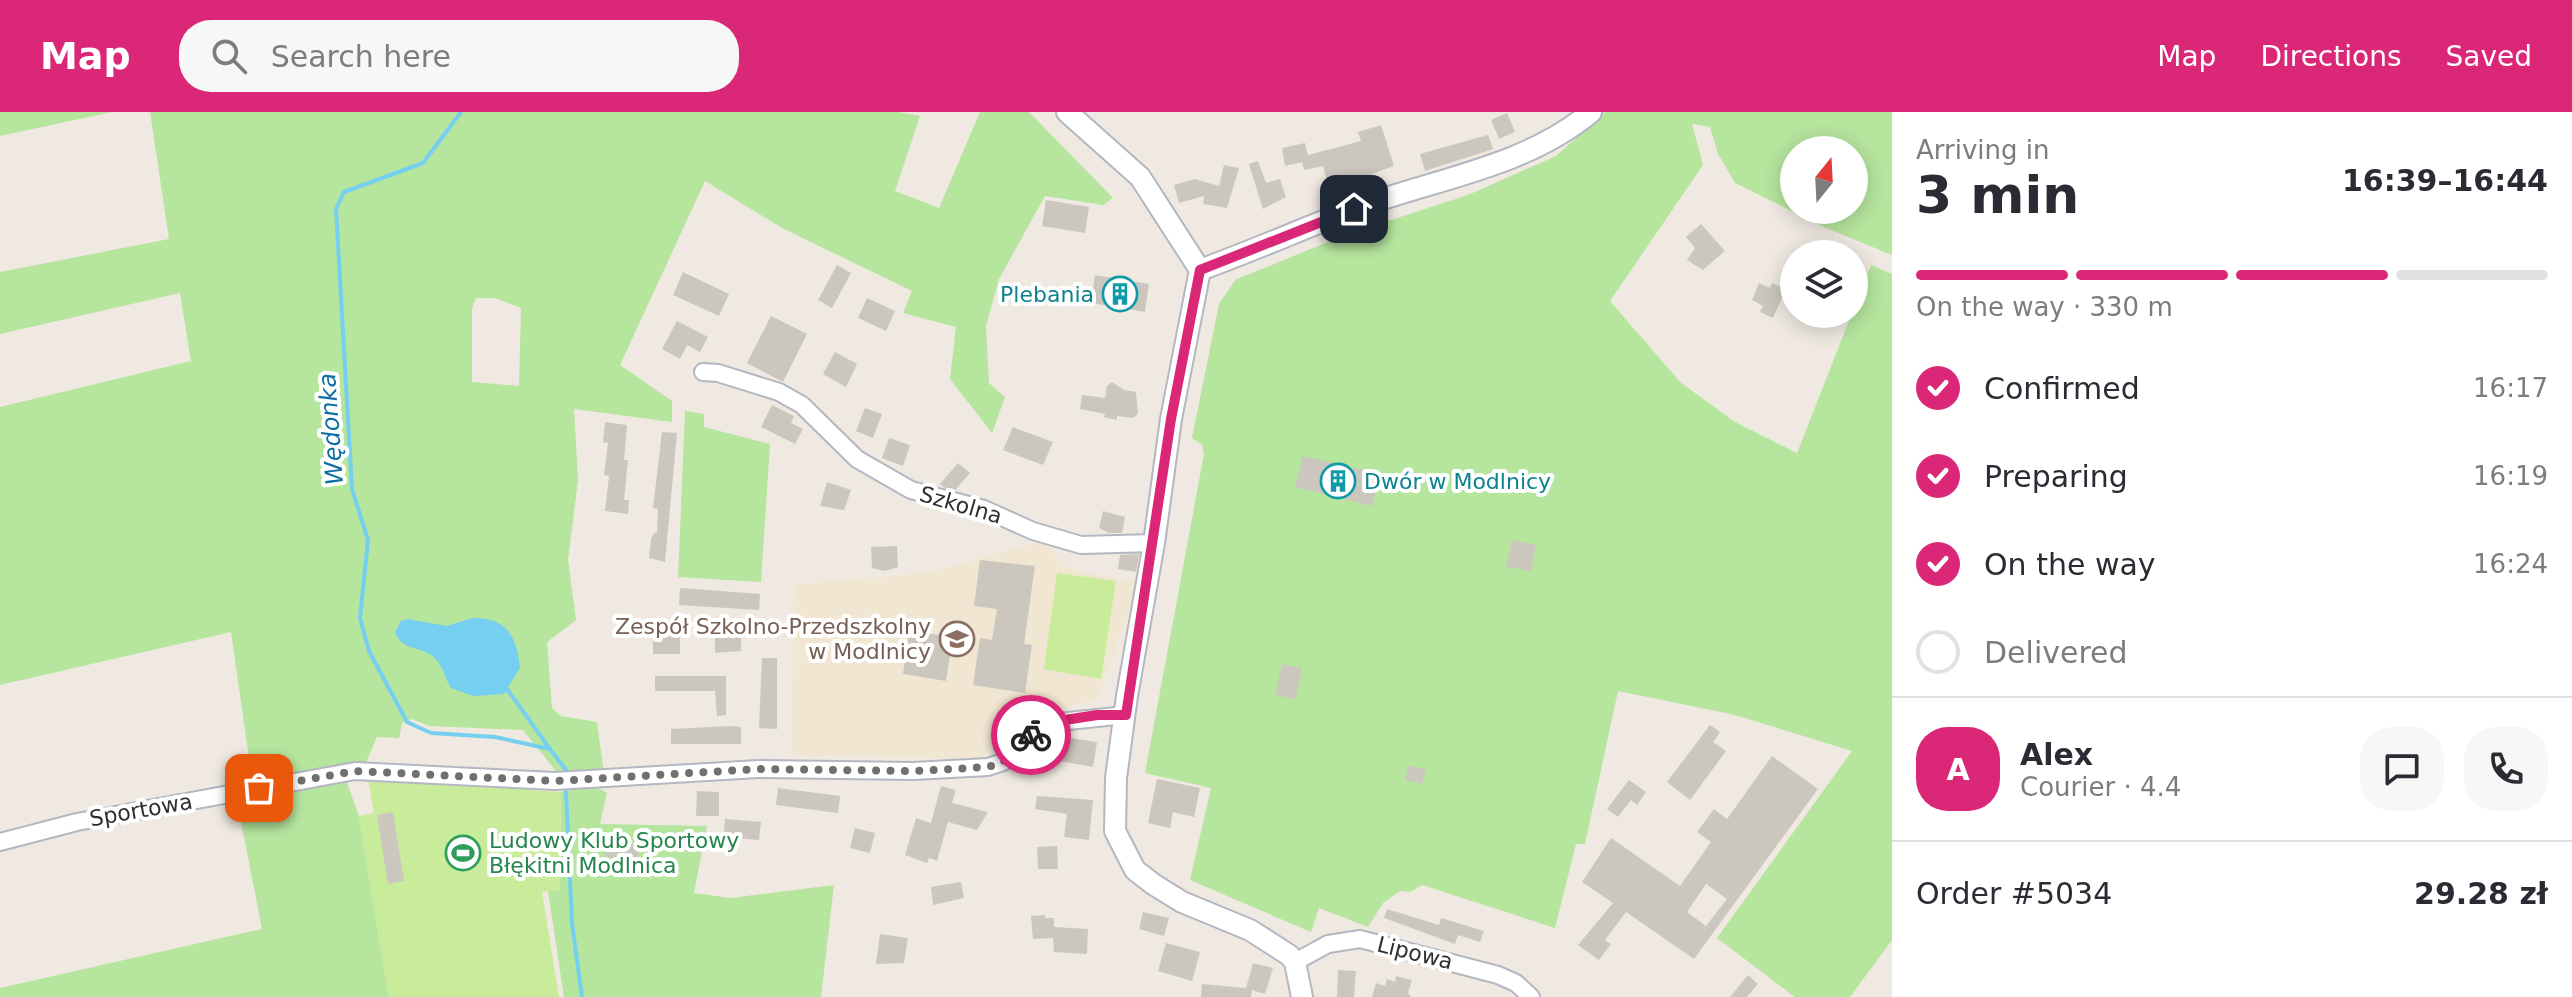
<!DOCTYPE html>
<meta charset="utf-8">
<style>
:root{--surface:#fff;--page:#f7f7f7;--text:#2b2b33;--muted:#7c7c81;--line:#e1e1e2;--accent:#db2777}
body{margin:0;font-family:"DejaVu Sans",sans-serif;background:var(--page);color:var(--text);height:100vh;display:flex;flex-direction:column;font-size:30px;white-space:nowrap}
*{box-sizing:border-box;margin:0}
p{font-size:26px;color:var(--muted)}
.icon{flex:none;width:44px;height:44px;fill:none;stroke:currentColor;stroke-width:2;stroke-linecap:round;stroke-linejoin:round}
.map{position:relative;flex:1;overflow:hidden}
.drawer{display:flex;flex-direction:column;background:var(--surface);width:680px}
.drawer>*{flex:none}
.needle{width:52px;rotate:18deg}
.buttons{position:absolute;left:1780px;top:24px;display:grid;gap:16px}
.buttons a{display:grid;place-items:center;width:88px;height:88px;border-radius:50%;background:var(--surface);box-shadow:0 4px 20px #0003;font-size:40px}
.pin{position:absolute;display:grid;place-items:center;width:68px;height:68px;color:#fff;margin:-34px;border-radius:16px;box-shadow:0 4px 12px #0006}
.courier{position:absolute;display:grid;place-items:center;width:80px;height:80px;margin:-40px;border:6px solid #db2777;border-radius:50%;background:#fff;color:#222;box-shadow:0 2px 10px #0007}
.summary em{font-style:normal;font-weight:800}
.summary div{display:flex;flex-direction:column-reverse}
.summary{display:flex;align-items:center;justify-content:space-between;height:136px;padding:0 24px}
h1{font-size:52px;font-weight:800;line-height:60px}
.bar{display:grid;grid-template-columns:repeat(4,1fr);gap:12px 8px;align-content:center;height:96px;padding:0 24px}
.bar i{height:10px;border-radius:6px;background:var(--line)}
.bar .selected{background:var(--accent)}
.bar p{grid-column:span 4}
.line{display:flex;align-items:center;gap:20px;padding:0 24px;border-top:2px solid var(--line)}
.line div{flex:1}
.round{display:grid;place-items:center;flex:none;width:84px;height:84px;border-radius:32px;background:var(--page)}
ol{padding:0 24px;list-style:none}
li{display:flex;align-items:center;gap:24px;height:88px}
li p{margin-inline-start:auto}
li .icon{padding:8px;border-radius:50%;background:var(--accent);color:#fff;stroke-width:4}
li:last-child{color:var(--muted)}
li i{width:44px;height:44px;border:4px solid var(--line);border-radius:50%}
header{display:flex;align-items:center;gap:48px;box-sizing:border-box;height:112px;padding:0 40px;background:var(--accent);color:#fff}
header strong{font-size:38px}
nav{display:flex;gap:44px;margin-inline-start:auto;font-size:28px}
.search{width:560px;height:72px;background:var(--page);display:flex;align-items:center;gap:20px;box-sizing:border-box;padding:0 28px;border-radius:32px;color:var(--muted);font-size:30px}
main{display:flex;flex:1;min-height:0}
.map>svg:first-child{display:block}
.education{fill:#f0e6d1}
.green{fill:#b6e59e;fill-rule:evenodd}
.pitch{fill:#c9ec9a}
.water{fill:#75cff0}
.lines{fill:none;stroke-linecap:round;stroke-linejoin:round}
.stream{stroke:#75cff0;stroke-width:4}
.building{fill:#cbc7bf;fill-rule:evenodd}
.minor-casing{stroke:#b4b7c1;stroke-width:20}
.tertiary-casing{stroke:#b4b7c1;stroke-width:24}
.minor{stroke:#fff;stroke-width:16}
.tertiary{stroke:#fff;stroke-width:20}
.done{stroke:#726f6d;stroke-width:8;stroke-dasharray:0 14.4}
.route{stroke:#db2777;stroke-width:10}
.labels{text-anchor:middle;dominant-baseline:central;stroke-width:8;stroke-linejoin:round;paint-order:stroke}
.culture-label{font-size:22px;fill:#0d838f;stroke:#fff;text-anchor:end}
.street-label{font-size:22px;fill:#2e2e2e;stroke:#fff}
.education-label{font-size:22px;fill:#785e54;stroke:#fff;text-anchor:end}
.leisure-label{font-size:22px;fill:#27864d;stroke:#fff;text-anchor:start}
.water-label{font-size:24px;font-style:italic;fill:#0d6fa3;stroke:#fff}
</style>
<header>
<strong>Map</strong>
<div class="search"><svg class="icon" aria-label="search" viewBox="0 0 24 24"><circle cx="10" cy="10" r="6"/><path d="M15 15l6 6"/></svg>Search here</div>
<nav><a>Map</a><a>Directions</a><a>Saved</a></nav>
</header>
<main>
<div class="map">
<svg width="1892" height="885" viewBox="0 0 1892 885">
<rect width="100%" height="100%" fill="#efe9e1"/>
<path class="education" d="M1042,429L1071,458L1139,470L1097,587L1029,605L980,647L791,643L794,473L932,460Z"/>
<g class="green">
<path d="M0,0H112L0,24Z"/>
<path d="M150,0H898L920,4L895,79L939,96L980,0H1029L1113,86L1103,93L1045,84L999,167L986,214L989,271L1005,285L992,321L950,267L956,215L903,201L912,179L782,116L705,69L620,253L672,289V310L574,297L578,368L568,448L576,508L547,530L552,596L561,604L597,610L604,662L560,664L523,618L430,614L411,607L402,611L399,626L377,625L364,655L253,674L231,520L0,573V295L191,249L180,181L0,222V160L169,127ZM476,186H495L521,196L519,274L472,270V197Z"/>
<path d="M1605,0H1892V143L1824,115L1735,71L1718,42L1710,15L1692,12L1703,53L1610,189L1680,270L1735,310L1797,341L1871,153L1892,162V828L1850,885H1795L1717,826L1852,639L1735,603L1618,579L1585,732H1576L1555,816L1422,773L1410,780L1400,779L1383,791L1368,815L1319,796L1311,820L1190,768L1211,676L1145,661L1204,342L1202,333L1192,326L1219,192L1235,168L1345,123L1468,83L1556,44ZM1794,38H1854V98H1794Z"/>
<path d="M685,299L704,302V315L770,332L761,470L678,465Z"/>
<path d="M345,665L359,704L389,885H0V876L262,817L236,684Z"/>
<path d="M594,674L607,681L600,712L707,714L694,781L731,786L834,773L821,885H564L548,779L560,778L561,680Z"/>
</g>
<g class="pitch">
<path d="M1057,461L1116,469L1101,567L1044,557Z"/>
<path d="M368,667L561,680L560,778L542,780L559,885H389L359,704L374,701Z"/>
</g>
<path class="water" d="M472,506C507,505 517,525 520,556L504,582L473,584L451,576C444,565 443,551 431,543C418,534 401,538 395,520L401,509L407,507L447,514Z"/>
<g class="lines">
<g class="stream">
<path d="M461,0L423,51L344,80L336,97L352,377L368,428L360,506L369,539L407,610L431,621L495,625L550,637L566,658"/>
<path d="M507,577L550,637"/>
<path d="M566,680L572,811L582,885"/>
</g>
</g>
<g class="building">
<path d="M1507,1L1515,20L1499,27L1491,8Z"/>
<path d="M1381,13L1394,54L1353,69L1328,73L1323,54L1304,58L1302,50L1285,54L1282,36L1305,31L1308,43L1361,29L1358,20Z"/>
<path d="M1488,23L1493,37L1425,59L1420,42Z"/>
<path d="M1258,49L1266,71L1280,67L1286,85L1263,97L1249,52Z"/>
<path d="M1224,53L1239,56L1227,96L1203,92L1204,84L1179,91L1174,73L1195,67L1219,74Z"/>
<path d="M1046,88L1089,95L1085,121L1042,114Z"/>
<path d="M1701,112L1725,139L1703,158L1687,148L1695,136L1686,125Z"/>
<path d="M837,153L851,161L832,196L818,188Z"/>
<path d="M683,160L729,182L719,204L673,183Z"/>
<path d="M1095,163L1149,172L1145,200L1091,191Z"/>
<path d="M1759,171L1770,176L1772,171L1786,177L1773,206L1760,200L1763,194L1752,188Z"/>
<path d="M867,186L895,199L886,219L858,206Z"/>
<path d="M771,204L807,222L783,270L747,251Z"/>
<path d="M677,209L708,225L700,240L687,233L680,247L662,237Z"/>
<path d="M835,240L857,252L846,275L823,262Z"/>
<path d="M1112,270L1124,278L1136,280L1138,302L1133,306L1117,304V308L1104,305L1105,302L1080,297L1082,283L1105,286L1107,274Z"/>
<path d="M772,293L794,304L791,311L803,317L795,332L761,315Z"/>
<path d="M865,296L882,302L873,326L856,319Z"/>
<path d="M605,310L627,313L624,348H628L624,388H629L628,402L605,399L609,364L604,363L608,331L603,330Z"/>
<path d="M1013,315L1053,330L1043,353L1003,338Z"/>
<path d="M662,320L677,321L665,450L649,446L651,427L654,421H657L658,397L653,396Z"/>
<path d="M889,326L910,333L903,354L882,346Z"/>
<path d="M1303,344L1380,362L1372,394L1295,375Z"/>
<path d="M958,351L970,361L955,378L943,375L940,372Z"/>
<path d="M827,370L851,378L844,398L820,394Z"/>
<path d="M1103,399L1125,405L1122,421H1109L1099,416Z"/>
<path d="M1512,428L1536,433L1531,459L1506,455Z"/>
<path d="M897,434L898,455L885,459L872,456L871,435Z"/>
<path d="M1139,442L1136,460L1118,457L1120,443Z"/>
<path d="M980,448L1035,454L1024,532L1032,533L1025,581L973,573L980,526L992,528L997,497L974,494Z"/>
<path d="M680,476L760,482L759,498L679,493Z"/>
<path d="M909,519L953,525L946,569L903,562Z"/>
<path d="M669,524H680V542H653V527Z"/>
<path d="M715,524H741V539L715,541Z"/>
<path d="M762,546H777V617L759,616Z"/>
<path d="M1282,552L1302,556L1296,587L1275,583Z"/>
<path d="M655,564H726V603L717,604L715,579H655Z"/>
<path d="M1710,613L1720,620L1713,630L1726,639L1690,688L1667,670Z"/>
<path d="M730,614L741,615V632H671V617Z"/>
<path d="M1063,625L1097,630L1093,655L1060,649Z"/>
<path d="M1772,644L1818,677L1694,847L1626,800L1605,828L1611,832L1599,848L1578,833L1613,791L1582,770L1611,726L1680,774L1711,730L1697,720L1714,697L1727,707ZM1706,772L1727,787L1706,814L1687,800Z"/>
<path d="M1408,654L1426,658L1422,672L1405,668Z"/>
<path d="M1157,667L1200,676L1194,705L1173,700L1170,716L1148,711Z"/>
<path d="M1629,668L1646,680L1637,693L1631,688L1618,705L1607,697Z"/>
<path d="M941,674L956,678L952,691L988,700L977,718L948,710L937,749L929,746L927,751L905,743L916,706L931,711Z"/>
<path d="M778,676L840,684L838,701L776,693Z"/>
<path d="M697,679L719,680V704H696Z"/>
<path d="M1037,684L1093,688L1089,728L1064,725L1067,702L1035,697Z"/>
<path d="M393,700L404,769L388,772L377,703Z"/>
<path d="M725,707L761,710L759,728L736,726L735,737L723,736Z"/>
<path d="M855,716L875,721L870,741L850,736Z"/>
<path d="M606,731L639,733L638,753L632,752V761L612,760L613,746H605Z"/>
<path d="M1057,734L1058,757H1038L1037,735Z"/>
<path d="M961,770L964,786L933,793L931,775Z"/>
<path d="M1387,797L1439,813L1441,806L1484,819L1480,830L1458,823L1455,832L1384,806Z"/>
<path d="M1143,800L1169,806L1164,824L1139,817Z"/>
<path d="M1045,803V806H1054V815L1088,817L1087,842L1054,840L1053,826L1033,827L1031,804Z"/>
<path d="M880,822L908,826L904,851L876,852Z"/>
<path d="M1166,831L1200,840L1192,869L1158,859Z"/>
<path d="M1253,851L1273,856L1265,882L1252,878L1251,885H1201L1202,872L1246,876Z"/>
<path d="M1338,858L1356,859L1354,885H1337Z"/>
<path d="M1748,863L1758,872L1747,885H1730Z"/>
<path d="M1396,864L1412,868L1408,881L1411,885H1372L1376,871L1385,874L1387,867L1395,870Z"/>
</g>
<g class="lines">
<g class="minor-casing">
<g id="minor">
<path d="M703,260L718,261L779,280L802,293L857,347L911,378L984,397L1033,419L1081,433L1154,431"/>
<path d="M0,730L77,710L355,659L555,669L758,657L914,659L988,655L1003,650L1039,612L1126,603"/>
<path d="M1295,850L1328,832L1360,827L1498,863L1516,871L1531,885"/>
</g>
</g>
<g class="tertiary-casing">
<g id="tertiary">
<path d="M1067,0L1140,65L1200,158"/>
<path d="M1200,158L1171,307L1154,431L1127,584L1116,666L1115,719L1135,758L1153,772L1182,790L1250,818L1289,843L1295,850L1302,885"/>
<path d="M1200,158C1252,139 1302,117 1354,97C1433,67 1524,56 1591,0"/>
</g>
</g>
<use href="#minor" class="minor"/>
<use href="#tertiary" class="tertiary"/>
</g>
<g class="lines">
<path class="done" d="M259,676L355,659L555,669L758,657L914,659L988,655L1003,650L1031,623"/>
<path class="route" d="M1031,623L1039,612L1097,603H1126L1171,307L1200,158L1354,97"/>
</g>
<defs>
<g id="building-ring" transform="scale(1.8)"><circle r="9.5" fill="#fff" stroke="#0f9aa8" stroke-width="1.5"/><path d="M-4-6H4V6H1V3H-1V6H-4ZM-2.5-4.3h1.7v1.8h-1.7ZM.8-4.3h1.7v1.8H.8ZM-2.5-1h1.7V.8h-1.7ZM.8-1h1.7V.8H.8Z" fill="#0f9aa8"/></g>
<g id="school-ring" transform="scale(1.8)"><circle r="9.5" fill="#fff" stroke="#8d6e63" stroke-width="1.5"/><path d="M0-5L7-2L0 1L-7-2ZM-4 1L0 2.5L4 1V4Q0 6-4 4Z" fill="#8d6e63"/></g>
<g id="stadium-ring" transform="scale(1.8)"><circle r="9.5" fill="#fff" stroke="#2e9e5b" stroke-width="1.5"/><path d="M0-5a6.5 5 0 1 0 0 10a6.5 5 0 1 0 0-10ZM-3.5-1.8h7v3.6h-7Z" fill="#2e9e5b"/></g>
</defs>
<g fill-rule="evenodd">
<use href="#building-ring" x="1120" y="182"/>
<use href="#building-ring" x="1338" y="369"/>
<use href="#school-ring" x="957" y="527"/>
<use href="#stadium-ring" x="463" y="741"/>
</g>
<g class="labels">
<g class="culture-label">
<text x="1094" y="182">Plebania</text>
<text x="1364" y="369" text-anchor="start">Dwór w Modlnicy</text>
</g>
<g class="street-label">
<text transform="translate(961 393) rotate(16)">Szkolna</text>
<text transform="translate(141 698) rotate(-10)">Sportowa</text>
<text transform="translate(1415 841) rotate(14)">Lipowa</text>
</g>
<g class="education-label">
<text x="931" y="514">Zespół Szkolno-Przedszkolny<tspan x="931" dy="25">w Modlnicy</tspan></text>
</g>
<g class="leisure-label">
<text x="489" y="728">Ludowy Klub Sportowy<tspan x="489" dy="25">Błękitni Modlnica</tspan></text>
</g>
<g class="water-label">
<text transform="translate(331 317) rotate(-94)">Wędonka</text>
</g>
</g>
</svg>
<div class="buttons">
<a><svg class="needle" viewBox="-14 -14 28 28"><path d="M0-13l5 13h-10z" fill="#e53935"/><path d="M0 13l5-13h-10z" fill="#7c7c81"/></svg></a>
<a><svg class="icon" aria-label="layers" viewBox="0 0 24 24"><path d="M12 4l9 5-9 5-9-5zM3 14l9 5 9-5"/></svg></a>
</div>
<div class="pin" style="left:259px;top:676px;background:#ea580c"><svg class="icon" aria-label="bag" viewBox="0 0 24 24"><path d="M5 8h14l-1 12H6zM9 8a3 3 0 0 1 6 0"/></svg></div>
<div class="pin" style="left:1354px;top:97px;background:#1f2937"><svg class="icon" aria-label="home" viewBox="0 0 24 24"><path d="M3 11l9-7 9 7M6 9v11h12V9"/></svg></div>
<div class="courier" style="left:1031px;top:623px"><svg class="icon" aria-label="bike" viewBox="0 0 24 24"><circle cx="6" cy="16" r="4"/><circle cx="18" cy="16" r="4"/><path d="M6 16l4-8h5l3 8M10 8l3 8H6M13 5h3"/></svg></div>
</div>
<section class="drawer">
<div class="summary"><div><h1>3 min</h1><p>Arriving in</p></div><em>16:39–16:44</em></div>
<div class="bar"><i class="selected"></i><i class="selected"></i><i class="selected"></i><i></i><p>On the way · 330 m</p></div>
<ol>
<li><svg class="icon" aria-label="check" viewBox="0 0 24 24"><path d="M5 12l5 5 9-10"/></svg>Confirmed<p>16:17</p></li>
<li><svg class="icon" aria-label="check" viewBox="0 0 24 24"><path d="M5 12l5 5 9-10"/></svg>Preparing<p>16:19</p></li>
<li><svg class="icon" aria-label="check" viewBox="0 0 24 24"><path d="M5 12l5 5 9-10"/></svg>On the way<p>16:24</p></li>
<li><i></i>Delivered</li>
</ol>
<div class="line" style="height:144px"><b class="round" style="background:var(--accent);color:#fff">A</b><div><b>Alex</b><p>Courier · 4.4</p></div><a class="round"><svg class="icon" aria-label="chat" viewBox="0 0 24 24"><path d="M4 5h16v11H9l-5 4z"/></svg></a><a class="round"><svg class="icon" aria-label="phone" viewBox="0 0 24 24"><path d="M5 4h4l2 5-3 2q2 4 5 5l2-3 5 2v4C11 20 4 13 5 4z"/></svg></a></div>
<div class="line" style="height:104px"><div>Order #5034</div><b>29.28 zł</b></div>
</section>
</main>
